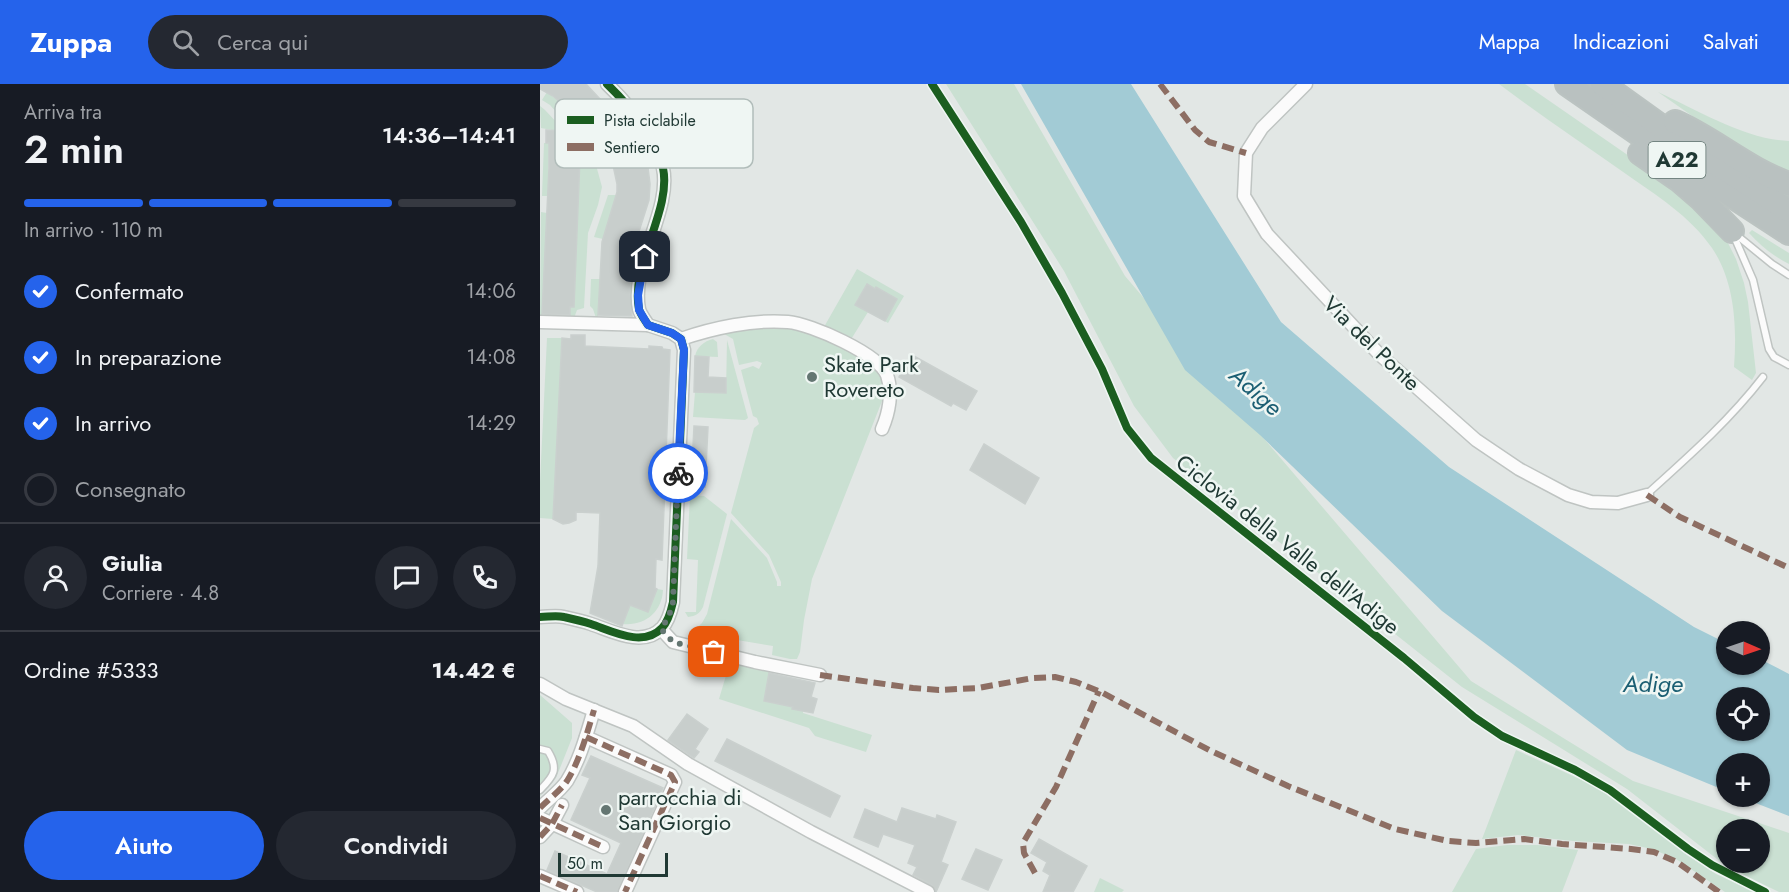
<!DOCTYPE html>
<html lang="it">
<meta charset="utf-8">
<style>
:root{--surface:#171b24;--page:#242831;--text:#f1f3f6;--muted:#9ea1a6;--line:#363941;--accent:#2563eb}
body{margin:0;font-family:Jost,sans-serif;background:var(--page);color:var(--text);height:100vh;display:flex;flex-direction:column;font-size:22px;white-space:nowrap}
*{box-sizing:border-box;margin:0}
p{font-size:20px;color:var(--muted)}
.icon{flex:none;width:33px;height:33px;fill:none;stroke:currentColor;stroke-width:2;stroke-linecap:round;stroke-linejoin:round}
.map{position:relative;flex:1;overflow:hidden}
.sheet{display:flex;flex-direction:column;background:var(--surface);width:540px}
.sheet>*{flex:none}
.needle{width:39px;rotate:92deg}
.controls{position:absolute;left:1176px;top:537px;display:grid;gap:12px}
.controls a{display:grid;place-items:center;width:54px;height:54px;border-radius:50%;background:var(--surface);box-shadow:0 2px 4px #0004;font-size:30px}
.scale{position:absolute;left:18px;bottom:15px;width:110px;box-sizing:border-box;padding-left:6px;border:3px solid #203934;border-top:0;font-size:16px;line-height:21px;white-space:nowrap;color:#203934;-webkit-text-stroke:4px #eff6f3;paint-order:stroke}
.pin{position:absolute;display:grid;place-items:center;width:51px;height:51px;color:#fff;margin:-26px;border-radius:12px;box-shadow:0 3px 9px #0006}
.courier{position:absolute;display:grid;place-items:center;width:60px;height:60px;margin:-30px;border:4px solid #2563eb;border-radius:50%;background:#fff;color:#222;box-shadow:0 2px 8px #0007}
.summary em{font-style:normal;font-weight:600}
.summary div{display:flex;flex-direction:column-reverse}
.summary{display:flex;align-items:center;justify-content:space-between;height:102px;padding:0 24px}
h1{font-size:39px;font-weight:600;line-height:45px}
.bar{display:grid;grid-template-columns:repeat(4,1fr);gap:9px 6px;align-content:center;height:72px;padding:0 24px}
.bar i{height:8px;border-radius:4px;background:var(--line)}
.bar .active{background:var(--accent)}
.bar p{grid-column:span 4}
.line{display:flex;align-items:center;gap:15px;padding:0 24px;border-top:2px solid var(--line)}
.line div{flex:1}
.round{display:grid;place-items:center;flex:none;width:63px;height:63px;border-radius:32px;background:var(--page)}
ol{padding:0 24px;list-style:none}
li{display:flex;align-items:center;gap:18px;height:66px}
li p{margin-inline-start:auto}
li .icon{padding:6px;border-radius:50%;background:var(--accent);color:#fff;stroke-width:4}
li:last-child{color:var(--muted)}
li i{width:33px;height:33px;border:3px solid var(--line);border-radius:50%}
.action{display:flex;gap:12px;margin-top:auto;padding:12px 24px}
.action a{flex:1;height:69px;border-radius:36px;background:var(--accent);color:#fff;font-size:24px;font-weight:600;line-height:69px;text-align:center}
.action a+a{background:var(--page);color:var(--text)}
header{display:flex;align-items:center;gap:36px;box-sizing:border-box;height:84px;padding:0 30px;background:var(--accent);color:#fff}
header strong{font-size:28px}
nav{display:flex;gap:33px;margin-inline-start:auto;font-size:21px}
.search{width:420px;height:54px;background:var(--page);display:flex;align-items:center;gap:15px;box-sizing:border-box;padding:0 21px;border-radius:33px;color:var(--muted);font-size:22px}
main{display:flex;flex:1;min-height:0}
.map>svg:first-child{display:block}
.green{fill:#cae0d2;fill-rule:evenodd}
.water{fill:#a2cbd5;fill-rule:evenodd}
.building{fill:#c8cecc;stroke:#cad0ce;stroke-width:1.5}
.lines{fill:none;stroke-linecap:round;stroke-linejoin:round}
.lane-casing{stroke:#bfc4c2;stroke-width:9}
.street-casing{stroke:#bfc4c2;stroke-width:15}
.highway-casing{stroke:#bbc3c1;stroke-width:26}
.lane{stroke:#fbfbfb;stroke-width:6}
.street{stroke:#fbfbfb;stroke-width:12}
.highway{stroke:#b9c1c0;stroke-width:22}
.quiet{stroke:#8d6e63;stroke-width:6;stroke-dasharray:12 6;stroke-linecap:butt}
.cycleway-casing{stroke:#eff6f3;stroke-width:11}
.cycleway{stroke:#1b5e20;stroke-width:8}
.done{stroke:#647672;stroke-width:6;stroke-dasharray:0 10.8}
.route{stroke:#2563eb;stroke-width:8}
.poi-dot{fill:#647672;stroke:#eff6f3;stroke-width:2}
.labels{text-anchor:middle;dominant-baseline:central;stroke-width:5;stroke-linejoin:round;paint-order:stroke}
.shield{fill:#eff6f3;stroke:#5e726d;stroke-width:1.5}
.shield-label{font-size:21px;font-weight:bold;fill:#203934}
.street-label{font-size:22px;fill:#203934;stroke:#eff6f3}
.poi-label{font-size:22px;fill:#203934;stroke:#eff6f3;text-anchor:start}
.water-label{font-size:24px;font-style:italic;fill:#1c5f73;stroke:#eff6f3}
.key{fill:#eff6f3;stroke:#b1bdba;stroke-width:1.5}
.key-label{font-size:16px;fill:#203934}
</style>
<header>
<strong>Zuppa</strong>
<div class="search"><svg class="icon" aria-label="search" viewBox="0 0 24 24"><circle cx="10" cy="10" r="6"/><path d="M15 15l6 6"/></svg>Cerca qui</div>
<nav><a>Mappa</a><a>Indicazioni</a><a>Salvati</a></nav>
</header>
<main>
<section class="sheet">
<div class="summary"><div><h1>2 min</h1><p>Arriva tra</p></div><em>14:36–14:41</em></div>
<div class="bar"><i class="active"></i><i class="active"></i><i class="active"></i><i></i><p>In arrivo · 110 m</p></div>
<ol>
<li><svg class="icon" aria-label="check" viewBox="0 0 24 24"><path d="M5 12l5 5 9-10"/></svg>Confermato<p>14:06</p></li>
<li><svg class="icon" aria-label="check" viewBox="0 0 24 24"><path d="M5 12l5 5 9-10"/></svg>In preparazione<p>14:08</p></li>
<li><svg class="icon" aria-label="check" viewBox="0 0 24 24"><path d="M5 12l5 5 9-10"/></svg>In arrivo<p>14:29</p></li>
<li><i></i>Consegnato</li>
</ol>
<div class="line" style="height:108px"><a class="round"><svg class="icon" aria-label="person" viewBox="0 0 24 24"><circle cx="12" cy="8" r="4"/><path d="M4 21q1-7 8-7t8 7"/></svg></a><div><b>Giulia</b><p>Corriere · 4.8</p></div><a class="round"><svg class="icon" aria-label="chat" viewBox="0 0 24 24"><path d="M4 5h16v11H9l-5 4z"/></svg></a><a class="round"><svg class="icon" aria-label="phone" viewBox="0 0 24 24"><path d="M5 4h4l2 5-3 2q2 4 5 5l2-3 5 2v4C11 20 4 13 5 4z"/></svg></a></div>
<div class="line" style="height:78px"><div>Ordine #5333</div><b>14.42 €</b></div>
<div class="action"><a>Aiuto</a><a>Condividi</a></div>
</section>
<div class="map">
<svg width="1249" height="808" viewBox="0 0 1249 808">
<rect width="100%" height="100%" fill="#e2e7e5"/>
<g class="green">
<path d="M406,0H474L585,192L931,597L1093,697L1249,749V808H1239L1186,782L1087,705L922,603L633,374L594,322L524,187ZM1186,746H1220V778H1186Z"/>
<path d="M959,0H985L1144,110L1185,153L1196,175L1204,199L1208,218L1216,289L1212,296L1194,283C1197,243 1195,198 1172,164C1150,132 1116,111 1086,90C1043,60 1000,31 959,0Z"/>
<path d="M7,8L21,19L36,36L29,42L10,21L2,16Z"/>
<path d="M1118,8C1157,26 1207,56 1249,57V91L1195,62Z"/>
<path d="M0,22L5,26L34,57L30,60L18,47L1,44Z"/>
<path d="M4,59H9L8,112H2Z"/>
<path d="M37,60L56,81L62,103L58,121L48,149L44,224L37,226L34,234H30V223H34L40,71L33,63Z"/>
<path d="M68,111H76L63,155L54,153Z"/>
<path d="M1,128L7,129L2,231H0Z"/>
<path d="M1212,146L1249,169V180C1233,172 1221,162 1209,149Z"/>
<path d="M317,185L364,212L348,239L345,237L356,215L336,203L335,205L327,200L315,220L328,228L310,257L284,243Z"/>
<path d="M51,195H60L58,234H56L53,225L50,222Z"/>
<path d="M225,243C238,243 250,243 263,245C279,249 331,277 340,290C346,298 344,308 342,317L272,495L264,536L260,568L257,575H250L232,571L233,562L161,550L159,558H152L148,555V552L162,539L167,530L191,435L227,474L237,498V502H241V498L229,471L191,429L214,344L219,340L217,334L213,332L201,286L213,282L219,285L222,279L217,277L199,281L193,255L179,247Z"/>
<path d="M7,254H22L13,435L0,434V398Z"/>
<path d="M173,255L177,258L178,273L155,272C157,263 164,257 173,255Z"/>
<path d="M187,256L208,334L205,336L153,333L155,308H186Z"/>
<path d="M150,411L164,412L187,430L163,523C159,530 156,532 148,533L145,528H156L158,476L147,475Z"/>
<path d="M117,505L123,506C122,528 105,542 83,540L90,521L108,528Z"/>
<path d="M190,578L230,585L224,617L253,623V625L263,627V629L332,651L326,668L275,652L269,644L179,615Z"/>
<path d="M0,611L32,639V654L16,694L0,712Z"/>
<path d="M976,666L1055,702L1086,721L1147,771L1176,790L1215,808H1185L1136,775L1112,765L1089,760L1033,757L978,751L942,755Z"/>
<path d="M967,761H998L1038,766L1022,808H912L936,765Z"/>
<path d="M560,794L584,806L582,808H554Z"/>
</g>
<path class="water" d="M481,0H591L741,238L909,383L1154,543L1186,559V580H1220V575L1249,590V732L1200,713L1220,712V680H1186V707L1087,666L902,527L720,351L645,286ZM1186,614H1220V646H1186Z"/>
<g class="building">
<path d="M0,0H46L89,46L101,64L108,84L110,100L109,116L94,163L93,184L90,207L92,232L58,231L62,158L77,108V100L73,81L21,19L13,12L0,5Z"/>
<path d="M6,46L41,48L34,223H30V231L2,230L9,84V59H6Z"/>
<path d="M327,200L335,205L336,203L357,215L345,237L315,221Z"/>
<path d="M31,251H45V262L109,265V262L122,263L123,265L130,266L122,476L116,475L115,504L117,505L108,528L90,521L82,542L50,529L58,482L60,429L36,428V436L29,439L23,440L13,435L22,254L31,255Z"/>
<path d="M372,271L437,307L426,326L413,319L411,322L359,293Z"/>
<path d="M155,272L169,273L168,293L186,294V309L154,308Z"/>
<path d="M154,342L168,343L165,403H151Z"/>
<path d="M444,360L499,394L485,420L430,386Z"/>
<path d="M229,589L275,599L271,613L277,615L273,629L252,625L253,623L224,617Z"/>
<path d="M147,630L168,645L155,665L159,668L154,674L128,656Z"/>
<path d="M187,655L300,712L290,733L175,677Z"/>
<path d="M51,672L123,704L77,808H57L7,786L15,767L67,790L81,759L31,736L50,694L42,691Z"/>
<path d="M362,724L396,735L397,731L416,738L401,778L408,781L396,808L392,801L373,791L377,783L368,779L375,761L343,750L338,763L314,753L325,725L357,738Z"/>
<path d="M499,755L547,782L533,808H503L510,791L503,787L507,778L491,769Z"/>
<path d="M436,765L462,776L448,806L422,795Z"/>
</g>
<g class="lines">
<g class="lane-casing">
<g id="lane">
<path d="M1194,149L1232,180L1249,191"/>
<path d="M1193,150L1213,196L1229,265L1234,273L1249,281"/>
<path d="M1107,410C1148,373 1189,337 1223,293"/>
<path d="M0,665L8,667C19,685 14,692 0,706"/>
</g>
</g>
<g class="street-casing">
<g id="street">
<path d="M766,0L722,44L706,69L704,112L727,150L839,270L936,356L979,385L1028,411L1051,418L1078,419L1107,411"/>
<path d="M0,238L108,241"/>
<path d="M141,255C173,244 214,235 248,238C271,240 339,270 347,291C353,308 349,329 342,345"/>
<path d="M0,533C8,533 16,531 24,533C33,535 42,537 51,540C72,547 103,564 122,544C128,538 131,527 133,518L144,266L141,255L132,249L108,241C105,236 100,230 99,225C90,181 132,126 123,84C115,53 90,22 67,0"/>
<path d="M121,545L133,558L215,578L280,591"/>
<path d="M0,600L26,615L93,642L148,680L271,748L388,808"/>
<path d="M46,653L131,691L135,698L85,808"/>
<path d="M0,724C9,715 20,707 27,697C40,676 47,649 54,626"/>
<path d="M0,734L63,763"/>
<path d="M0,753L12,740L22,721"/>
<path d="M0,792L37,808"/>
</g>
</g>
<g class="highway-casing">
<g id="highway">
<path d="M1027,0L1131,72L1249,149"/>
<path d="M1062,0L1140,56L1249,127"/>
<path d="M1135,38C1174,55 1208,86 1249,100"/>
<path d="M1100,69L1139,96L1161,115L1192,147"/>
</g>
</g>
<use href="#lane" class="lane"/>
<use href="#street" class="street"/>
<use href="#highway" class="highway"/>
<g class="quiet">
<path d="M620,0L655,46L669,58L706,69"/>
<path d="M1107,411L1140,433L1249,484"/>
<path d="M280,591L373,604L399,606L438,604L493,594L515,593L536,598L561,608L669,666L748,702L855,745L908,757L936,759L984,755L1022,760L1091,765L1114,768L1137,778L1179,808"/>
<path d="M46,653L131,691L135,698L85,808"/>
<path d="M0,724C9,715 20,707 27,697C40,676 47,649 54,626"/>
<path d="M0,734L63,763"/>
<path d="M0,753L12,740L22,721"/>
<path d="M495,789L484,769L483,759L516,703L559,607"/>
<path d="M0,792L37,808"/>
</g>
<g class="cycleway-casing">
<g id="cycleway">
<path d="M392,0L481,138L522,209L562,285L587,344L611,374L864,574L934,633L962,652L1035,686L1070,706L1148,765L1172,781L1225,808"/>
<path d="M0,533C8,533 16,531 24,533C33,535 42,537 51,540C72,547 103,564 122,544C128,538 131,527 133,518L144,266L141,255L132,249L108,241C105,236 100,230 99,225C90,181 132,126 123,84C115,53 90,22 67,0"/>
</g>
</g>
<use href="#cycleway" class="cycleway"/>
</g>
<g class="lines">
<path class="done" d="M138,389L133,518L129,532L121,545L133,558L174,568"/>
<path class="route" d="M105,173L98,211L99,226L108,241L132,249L141,255L144,266L138,389"/>
</g>
<g class="poi-dot">
<circle cx="272" cy="293" r="6"/>
<circle cx="66" cy="726" r="6"/>
</g>
<g class="labels">
<rect class="shield" x="1108.5" y="58" width="57" height="36" rx="4.5"/>
<g class="shield-label">
<text x="1137" y="76">A22</text>
</g>
<g class="street-label">
<text transform="translate(832 259) rotate(44)">Via del Ponte</text>
<text transform="translate(748 460) rotate(38)">Ciclovia della Valle dell'Adige</text>
</g>
<g class="poi-label">
<text x="284" y="280">Skate Park<tspan x="284" dy="25">Rovereto</tspan></text>
<text x="78" y="713">parrocchia di<tspan x="78" dy="25">San Giorgio</tspan></text>
</g>
<g class="water-label">
<text transform="translate(716 307) rotate(41)">Adige</text>
<text x="1113" y="599">Adige</text>
</g>
</g>
<rect x="15" y="15" width="198" height="69" rx="9" class="key"/>
<rect x="27" y="32" width="27" height="8" fill="#1b5e20"/>
<rect x="27" y="59" width="27" height="8" fill="#8d6e63"/>
<g class="key-label">
<text x="64" y="42">Pista ciclabile</text>
<text x="64" y="69">Sentiero</text>
</g>
</svg>
<div class="controls">
<a><svg class="needle" viewBox="-14 -14 28 28"><path d="M0-13l5 13h-10z" fill="#e53935"/><path d="M0 13l5-13h-10z" fill="#9ea1a6"/></svg></a>
<a><svg class="icon" aria-label="locate" viewBox="0 0 24 24"><circle cx="12" cy="12" r="6"/><path d="M12 2v4M12 18v4M2 12h4M18 12h4"/></svg></a>
<a>+</a>
<a>−</a>
</div>
<div class="scale">50 m</div>
<div class="pin" style="left:174px;top:568px;background:#ea580c"><svg class="icon" aria-label="bag" viewBox="0 0 24 24"><path d="M5 8h14l-1 12H6zM9 8a3 3 0 0 1 6 0"/></svg></div>
<div class="pin" style="left:105px;top:173px;background:#1f2937"><svg class="icon" aria-label="home" viewBox="0 0 24 24"><path d="M3 11l9-7 9 7M6 9v11h12V9"/></svg></div>
<div class="courier" style="left:138px;top:389px"><svg class="icon" aria-label="bike" viewBox="0 0 24 24"><circle cx="6" cy="16" r="4"/><circle cx="18" cy="16" r="4"/><path d="M6 16l4-8h5l3 8M10 8l3 8H6M13 5h3"/></svg></div>
</div>
</main>
